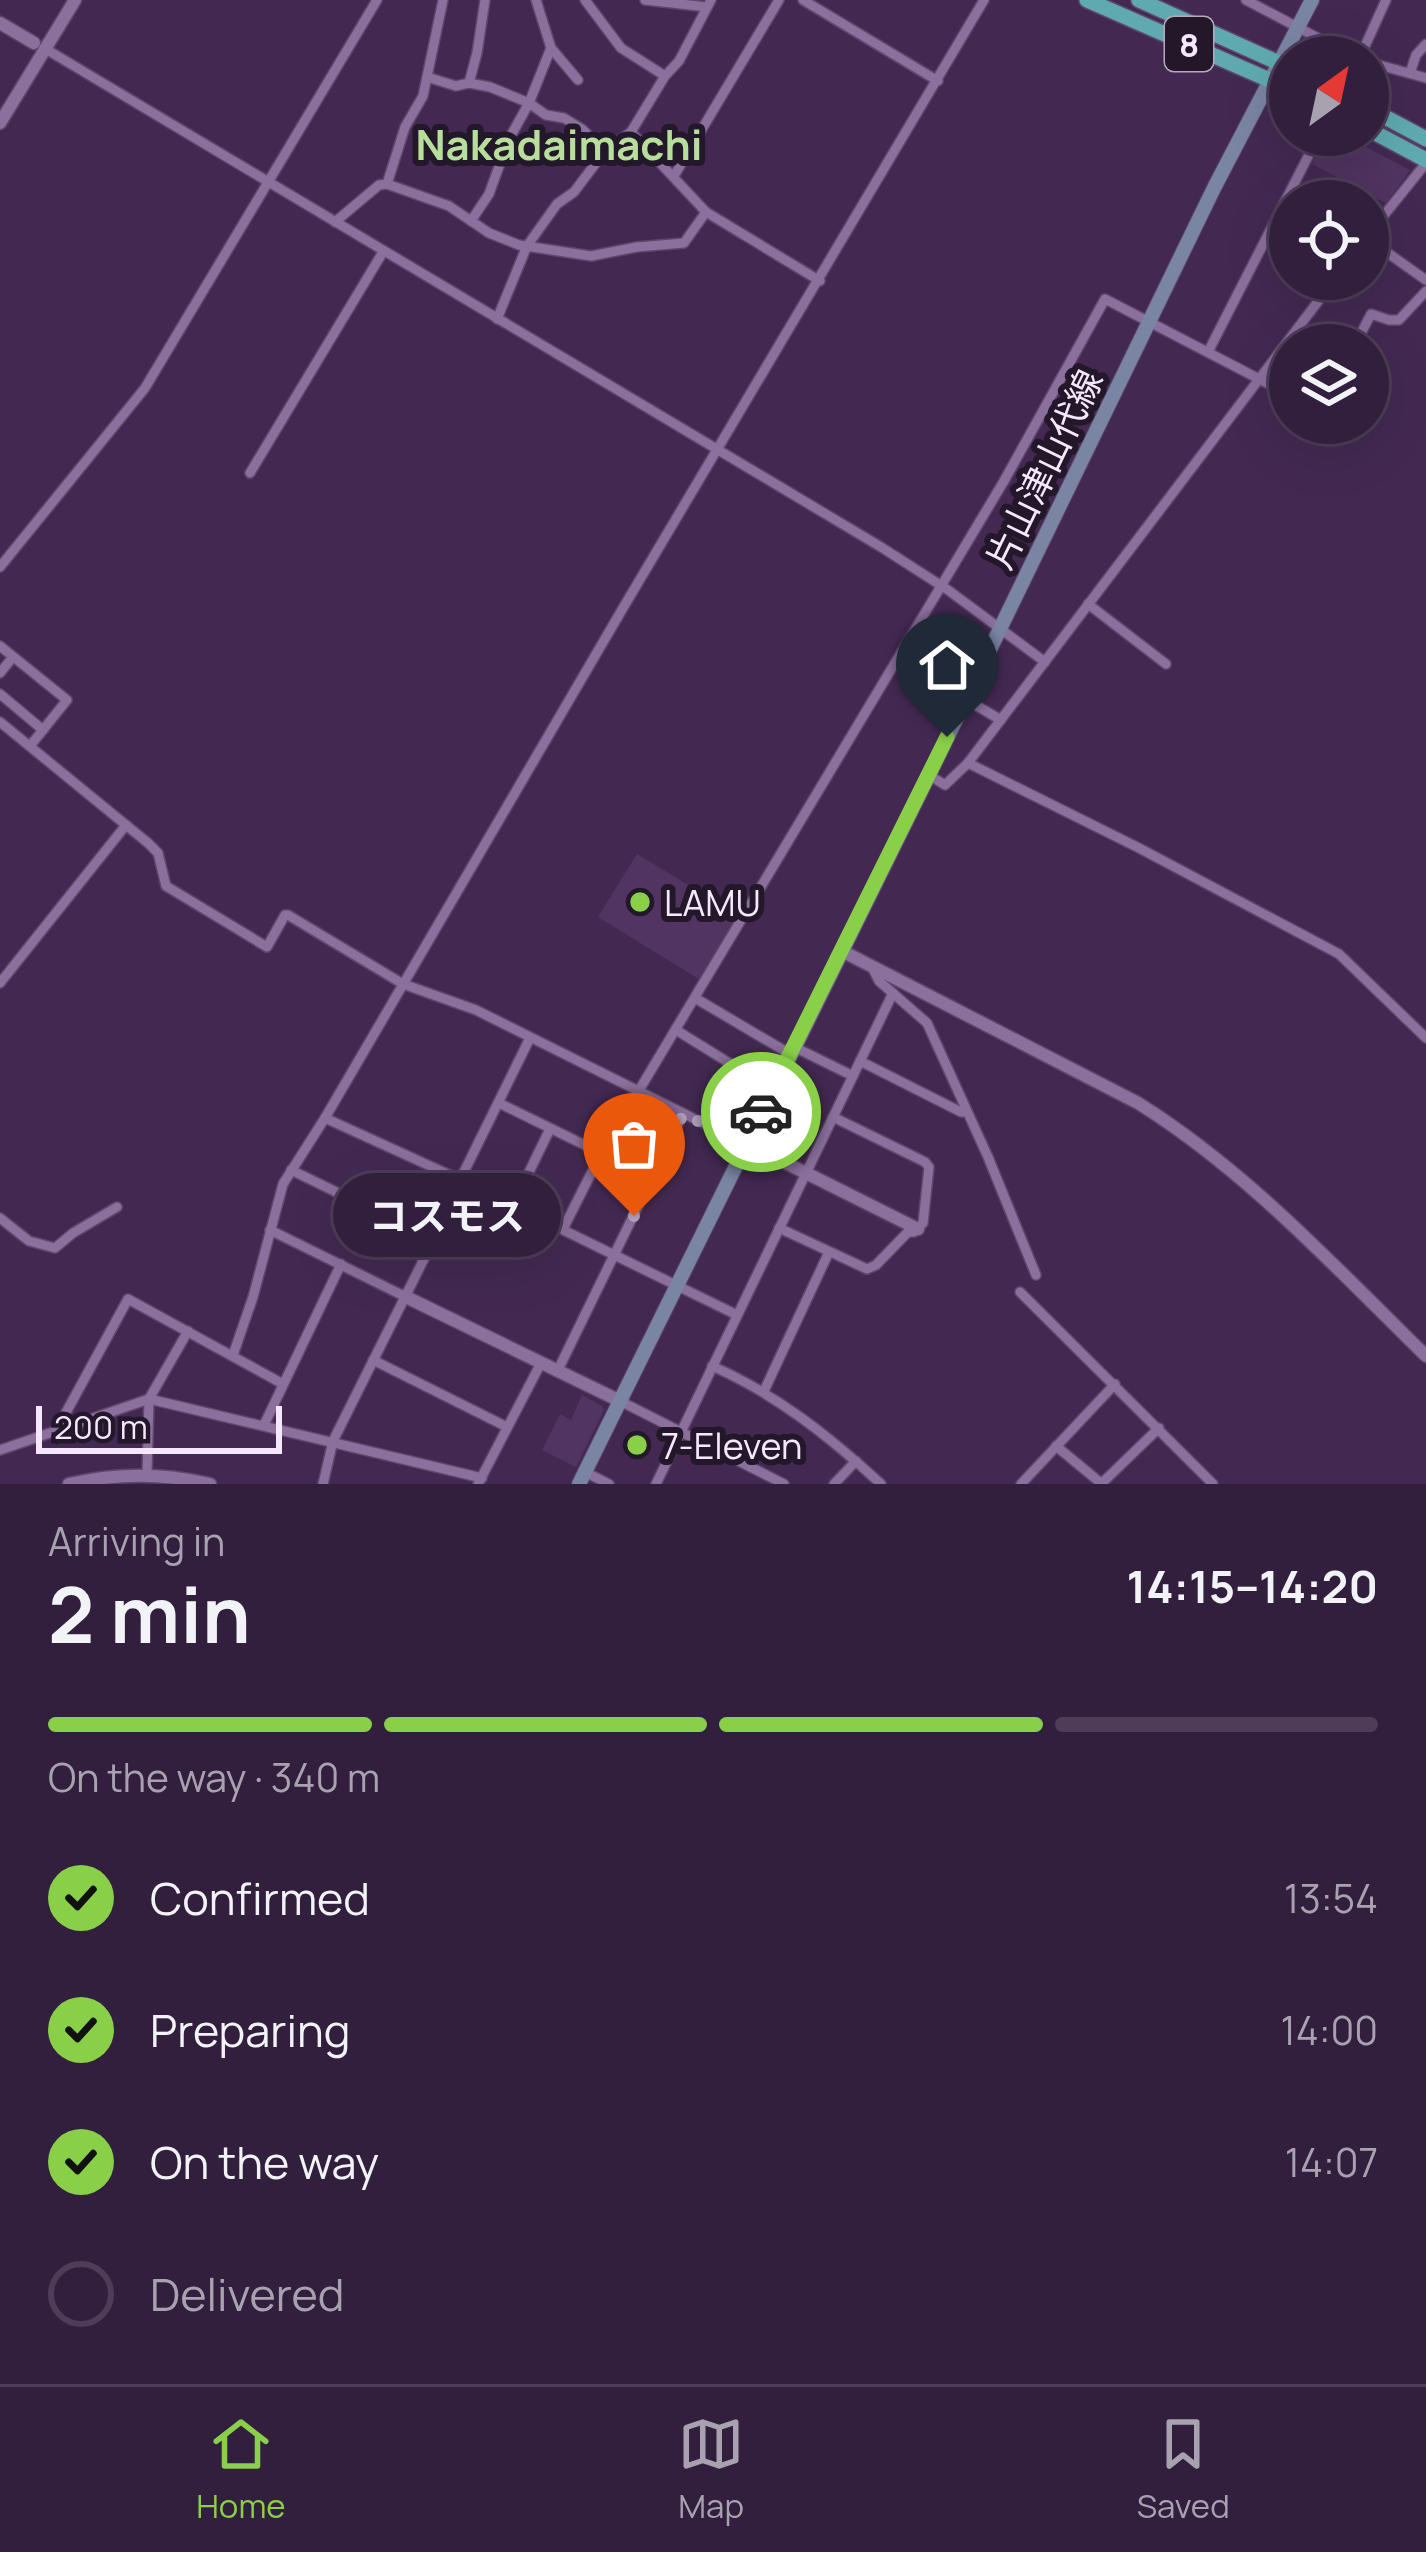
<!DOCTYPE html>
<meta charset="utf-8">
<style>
:root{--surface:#321f3e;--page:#3d2c49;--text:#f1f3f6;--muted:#a8a2b0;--line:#4d3d58;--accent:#89cf48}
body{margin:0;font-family:Manrope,"Noto Sans JP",sans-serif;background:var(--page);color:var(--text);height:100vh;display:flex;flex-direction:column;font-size:45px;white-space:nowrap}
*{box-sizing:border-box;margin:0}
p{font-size:39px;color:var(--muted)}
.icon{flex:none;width:66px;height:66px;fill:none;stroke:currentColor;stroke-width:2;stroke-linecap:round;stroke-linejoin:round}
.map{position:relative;height:1484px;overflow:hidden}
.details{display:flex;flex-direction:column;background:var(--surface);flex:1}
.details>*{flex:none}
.needle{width:78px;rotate:33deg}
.buttons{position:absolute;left:1269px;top:36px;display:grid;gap:24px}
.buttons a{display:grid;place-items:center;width:120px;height:120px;border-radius:50%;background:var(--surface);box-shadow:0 12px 48px #0002,0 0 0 3px var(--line);font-size:60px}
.scale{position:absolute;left:36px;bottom:30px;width:246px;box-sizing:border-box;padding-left:12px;border:6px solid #f5e8fd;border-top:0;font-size:33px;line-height:42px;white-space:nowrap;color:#f5e8fd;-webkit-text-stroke:9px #23182a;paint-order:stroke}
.pin{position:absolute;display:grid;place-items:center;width:102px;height:102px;color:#fff;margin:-123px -51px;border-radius:50% 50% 50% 0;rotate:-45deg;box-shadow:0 0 12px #0007}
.pin .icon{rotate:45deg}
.courier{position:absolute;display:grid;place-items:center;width:120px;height:120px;margin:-60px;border:9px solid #89cf48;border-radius:50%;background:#fff;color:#222;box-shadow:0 3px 15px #0007}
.bubble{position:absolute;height:84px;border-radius:42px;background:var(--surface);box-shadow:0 12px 48px #0002,0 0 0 3px var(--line);font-size:39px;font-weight:700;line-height:84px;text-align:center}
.head em{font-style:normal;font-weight:700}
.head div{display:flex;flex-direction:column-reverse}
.head{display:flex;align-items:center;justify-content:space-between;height:204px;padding:0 48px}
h1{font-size:78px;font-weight:700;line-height:90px}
.bar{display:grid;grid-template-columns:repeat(4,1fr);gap:18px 12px;align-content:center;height:144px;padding:0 48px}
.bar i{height:15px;border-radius:9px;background:var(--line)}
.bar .selected{background:var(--accent)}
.bar p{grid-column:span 4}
ol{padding:0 48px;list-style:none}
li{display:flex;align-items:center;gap:36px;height:132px}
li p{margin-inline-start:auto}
li .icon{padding:12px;border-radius:50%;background:var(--accent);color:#111;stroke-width:4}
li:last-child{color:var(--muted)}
li i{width:66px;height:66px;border:6px solid var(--line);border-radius:50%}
.dock{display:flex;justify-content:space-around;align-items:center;height:168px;border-top:3px solid var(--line);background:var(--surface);font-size:33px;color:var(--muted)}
.dock a{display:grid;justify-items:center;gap:6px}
.dock .selected{color:var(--accent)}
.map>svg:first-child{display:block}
.built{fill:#513461}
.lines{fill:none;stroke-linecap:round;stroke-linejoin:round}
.minor-casing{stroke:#5e476a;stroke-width:12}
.tertiary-casing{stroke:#5e476a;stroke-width:15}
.secondary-casing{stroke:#5e476a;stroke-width:16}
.trunk-casing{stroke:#5e476a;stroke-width:18}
.minor{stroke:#8b6f9d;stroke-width:9}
.tertiary{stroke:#8b6f9d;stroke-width:12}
.secondary{stroke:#7a85a4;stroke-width:14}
.trunk{stroke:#5faab0;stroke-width:15}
.done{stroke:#b7a5c1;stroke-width:12;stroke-dasharray:0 21.6}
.route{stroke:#89cf48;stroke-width:15}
.poi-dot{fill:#89cf48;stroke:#23182a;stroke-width:4.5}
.labels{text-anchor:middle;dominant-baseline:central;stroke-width:12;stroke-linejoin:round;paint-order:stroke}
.shield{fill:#23182a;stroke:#b6aabe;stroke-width:3}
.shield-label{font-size:33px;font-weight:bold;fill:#f5e8fd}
.street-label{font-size:36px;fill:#f5e8fd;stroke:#23182a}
.poi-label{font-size:36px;fill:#f5e8fd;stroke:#23182a;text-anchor:start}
.quarter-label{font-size:42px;font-weight:bold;fill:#b7de9a;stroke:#23182a}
</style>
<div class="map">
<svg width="1426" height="1484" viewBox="0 0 1426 1484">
<rect width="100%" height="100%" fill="#432952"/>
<g class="built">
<path d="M1325,135H1343L1410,170L1386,203L1312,164Z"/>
<path d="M637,854L741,917L702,981L598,917Z"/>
<path d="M582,1395L602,1406L604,1410L576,1467L542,1450L560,1414L571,1420Z"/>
</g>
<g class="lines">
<g class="minor-casing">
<g id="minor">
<path d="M585,0L621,48L665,76"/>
<path d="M645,0L707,7"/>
<path d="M803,0L938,81"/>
<path d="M1246,0L1354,57"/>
<path d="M44,48L881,547L948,590L1045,662"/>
<path d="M551,48L578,80"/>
<path d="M1360,57L1386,0"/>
<path d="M1368,62L1426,78"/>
<path d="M1410,73L1416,55L1426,44"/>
<path d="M427,77L456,86L469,83L490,87L529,103L546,115L564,118L582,129L605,151"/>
<path d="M469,83L477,53L485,0"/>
<path d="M631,132L706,212L820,281"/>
<path d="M674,176L779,0"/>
<path d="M387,184L405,127L423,96L443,0"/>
<path d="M471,221L489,194L509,139L529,103L551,48L536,0"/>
<path d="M335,222L379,185L387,184L449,206L489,233L519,245L591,256L637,247L684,243L706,212"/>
<path d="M1368,235L1426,163"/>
<path d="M1368,239L1426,280"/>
<path d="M497,319L527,246L557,204L574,192L605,151L631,132L665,76L679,61L711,0"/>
<path d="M1355,345L1371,314L1389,320H1399L1426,291"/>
<path d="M1208,352L1319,135"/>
<path d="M250,473L383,252"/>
<path d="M0,567L145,388L377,0"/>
<path d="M1088,604L1166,664"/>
<path d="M0,646L67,700L30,746"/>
<path d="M0,673L13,657"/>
<path d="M0,694L43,730"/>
<path d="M965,699L1001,720"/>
<path d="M0,722L148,843L158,853L166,886L267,947L285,915H288L403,984L476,1010L745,1144"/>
<path d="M968,763L1139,848L1339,954L1426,1038"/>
<path d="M929,775L945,785L968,763L1335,279"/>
<path d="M872,967L879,981L927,1023L988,1157L1036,1275"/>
<path d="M0,983L126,825"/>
<path d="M695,998L790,1054"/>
<path d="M676,1030L773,1090"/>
<path d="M794,1047L853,1076"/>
<path d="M860,1061L961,1112H967"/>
<path d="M638,1092L1004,481L1105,299L1290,395"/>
<path d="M499,1103L652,1178"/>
<path d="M325,1118L463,1181L737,1315"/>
<path d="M291,1170L433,1239"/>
<path d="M460,1180L530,1038"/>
<path d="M513,1205L550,1129"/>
<path d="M0,1218L29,1241L55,1248L73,1233L117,1207"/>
<path d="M779,1228L867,1269L876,1265L908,1232H914L923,1223L929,1167L925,1162L833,1117"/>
<path d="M563,1229L601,1154"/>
<path d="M270,1230L404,1296"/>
<path d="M1020,1292L1213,1484"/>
<path d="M233,1355L253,1297L283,1184L325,1118L623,608L984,0"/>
<path d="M373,1360L507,1427"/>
<path d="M712,1366C776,1394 830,1437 881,1484"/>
<path d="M558,1370L683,1114"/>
<path d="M764,1391L829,1252"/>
<path d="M620,1401L784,1484"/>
<path d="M264,1425L341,1264"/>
<path d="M57,1429L128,1299L283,1384"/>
<path d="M1056,1446L1102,1484"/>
<path d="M0,1450L149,1399L482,1478"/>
<path d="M585,1472L609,1484"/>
<path d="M147,1474L149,1399L188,1331"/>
<path d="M323,1484L333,1441L463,1181"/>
<path d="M478,1484L541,1363"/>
<path d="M656,1484L893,993"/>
<path d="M834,1484L856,1461"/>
<path d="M1021,1484L1115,1384"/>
<path d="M1101,1484L1159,1428"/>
</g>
</g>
<g class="tertiary-casing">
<g id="tertiary">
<path d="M0,23L34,43"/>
<path d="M0,123L75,0"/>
<path d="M842,951L1138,1103C1247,1171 1335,1267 1426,1356"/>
<path d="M746,1143L918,1229"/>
<path d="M404,1296L620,1401"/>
<path d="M69,1484C118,1473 161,1473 210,1484"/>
</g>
</g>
<g class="secondary-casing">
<path id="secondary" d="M579,1484L929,775L1214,188L1312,0"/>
</g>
<g class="trunk-casing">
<g id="trunk">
<path d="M1087,0L1290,89"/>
<path d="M1139,0L1290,68"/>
<path d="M1368,108L1426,139"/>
<path d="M1368,129L1426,160"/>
</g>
</g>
<use href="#minor" class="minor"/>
<use href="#tertiary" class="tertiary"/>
<use href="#secondary" class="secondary"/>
<use href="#trunk" class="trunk"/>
</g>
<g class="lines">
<path class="done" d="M634,1216L683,1114L746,1144L761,1112"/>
<path class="route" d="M761,1112L947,737"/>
</g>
<g class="poi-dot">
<circle cx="640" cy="902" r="12"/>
<circle cx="637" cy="1445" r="12"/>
</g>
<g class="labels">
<rect class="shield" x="1165" y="17" width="48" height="54" rx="9"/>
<g class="shield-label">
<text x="1189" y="44">8</text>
</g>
<g class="street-label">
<text transform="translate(1044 469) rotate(-64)">片山津山代線</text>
</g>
<g class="poi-label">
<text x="664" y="902">LAMU</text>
<text x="661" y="1445">7-Eleven</text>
</g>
<g class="quarter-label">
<text x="559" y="144">Nakadaimachi</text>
</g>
</g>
</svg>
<div class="buttons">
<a><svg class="needle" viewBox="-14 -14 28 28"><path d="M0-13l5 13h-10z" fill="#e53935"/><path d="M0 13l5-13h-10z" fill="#a8a2b0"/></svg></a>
<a><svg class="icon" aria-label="locate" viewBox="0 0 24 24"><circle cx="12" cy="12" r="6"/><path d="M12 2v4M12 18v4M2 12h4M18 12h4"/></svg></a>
<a><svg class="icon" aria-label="layers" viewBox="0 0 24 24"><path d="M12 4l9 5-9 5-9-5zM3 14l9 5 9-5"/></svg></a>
</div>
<div class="scale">200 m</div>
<div class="pin" style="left:634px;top:1216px;background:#ea580c"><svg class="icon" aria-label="bag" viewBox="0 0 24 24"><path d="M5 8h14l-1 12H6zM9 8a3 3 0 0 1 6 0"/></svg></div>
<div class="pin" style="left:947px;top:737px;background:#1f2937"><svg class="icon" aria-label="home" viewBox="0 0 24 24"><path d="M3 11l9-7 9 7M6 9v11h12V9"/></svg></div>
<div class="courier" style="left:761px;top:1112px"><svg class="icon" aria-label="car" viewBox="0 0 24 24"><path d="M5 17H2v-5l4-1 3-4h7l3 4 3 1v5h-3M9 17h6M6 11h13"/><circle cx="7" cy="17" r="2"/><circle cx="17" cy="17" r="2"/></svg></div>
<div class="bubble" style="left:333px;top:1173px;width:228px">コスモス</div>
</div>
<section class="details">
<div class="head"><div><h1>2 min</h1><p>Arriving in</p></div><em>14:15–14:20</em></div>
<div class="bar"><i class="selected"></i><i class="selected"></i><i class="selected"></i><i></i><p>On the way · 340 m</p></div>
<ol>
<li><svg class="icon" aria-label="check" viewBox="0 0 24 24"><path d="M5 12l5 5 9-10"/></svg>Confirmed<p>13:54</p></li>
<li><svg class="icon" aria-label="check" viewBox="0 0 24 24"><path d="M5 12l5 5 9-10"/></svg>Preparing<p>14:00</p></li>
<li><svg class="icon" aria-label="check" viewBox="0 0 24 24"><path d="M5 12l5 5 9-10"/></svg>On the way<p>14:07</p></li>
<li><i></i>Delivered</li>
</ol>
</section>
<nav class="dock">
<a class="selected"><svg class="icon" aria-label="home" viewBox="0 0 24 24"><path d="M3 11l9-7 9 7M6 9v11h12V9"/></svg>Home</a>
<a><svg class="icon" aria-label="map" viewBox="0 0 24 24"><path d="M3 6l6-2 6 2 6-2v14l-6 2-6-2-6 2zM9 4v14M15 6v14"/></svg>Map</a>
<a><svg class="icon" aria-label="saved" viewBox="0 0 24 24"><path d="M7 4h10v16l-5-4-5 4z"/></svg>Saved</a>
</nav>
